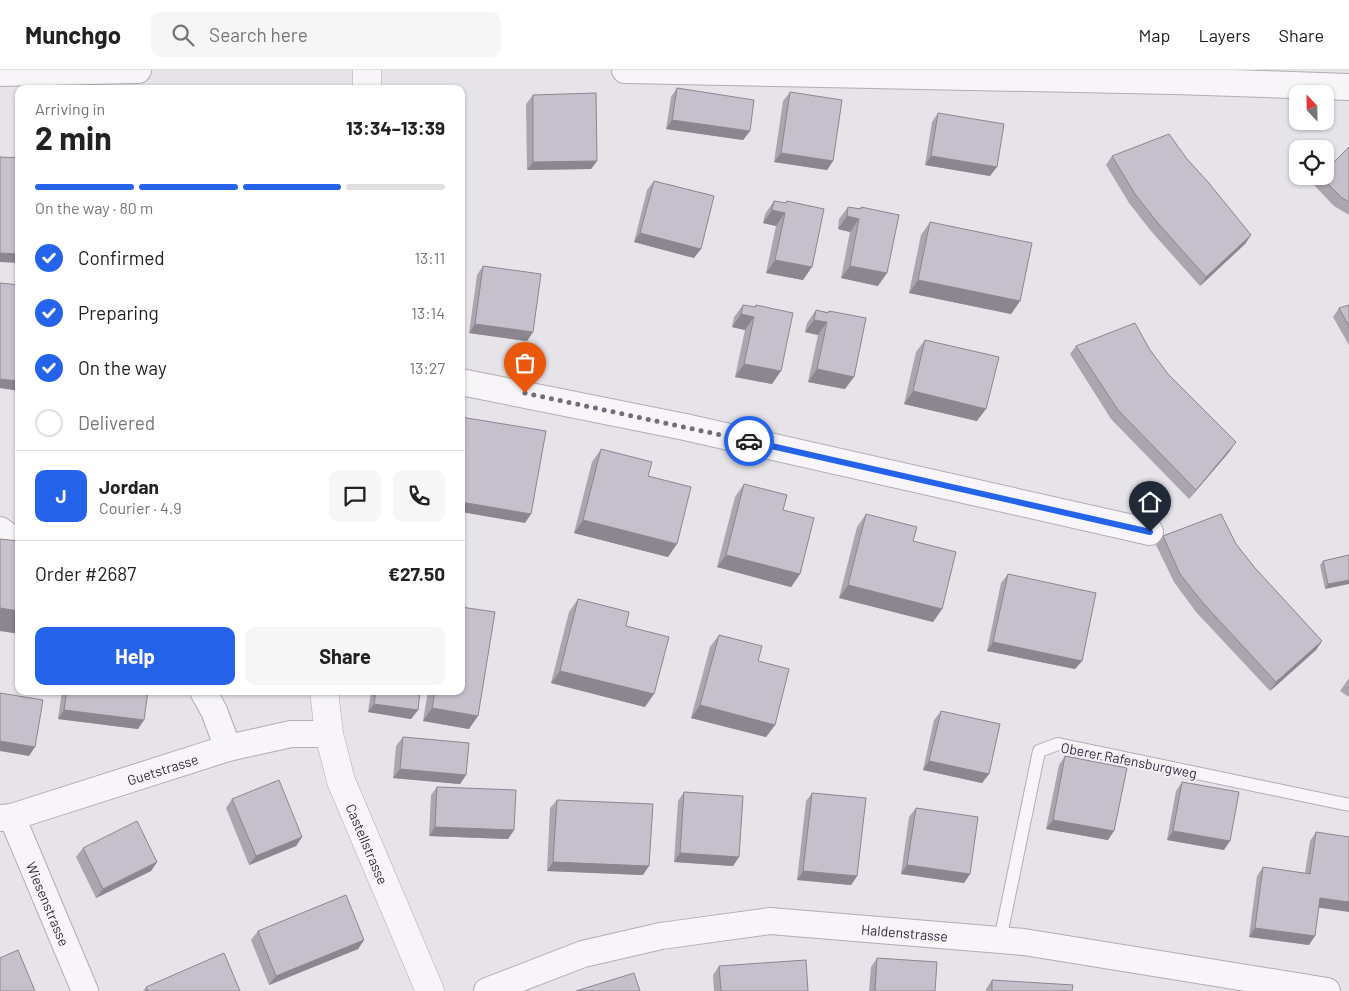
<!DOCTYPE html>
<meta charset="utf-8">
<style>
:root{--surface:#fff;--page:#f6f6f6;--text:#222;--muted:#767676;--line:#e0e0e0;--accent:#2563eb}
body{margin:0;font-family:Barlow,sans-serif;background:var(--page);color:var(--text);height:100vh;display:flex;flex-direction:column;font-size:19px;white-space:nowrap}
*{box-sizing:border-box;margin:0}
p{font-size:16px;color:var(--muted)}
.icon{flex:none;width:28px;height:28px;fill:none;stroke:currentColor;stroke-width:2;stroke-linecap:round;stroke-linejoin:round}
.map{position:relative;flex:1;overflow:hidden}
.side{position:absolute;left:15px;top:15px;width:450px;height:610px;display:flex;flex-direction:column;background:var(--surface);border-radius:10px;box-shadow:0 1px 4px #0004}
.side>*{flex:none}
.needle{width:32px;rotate:338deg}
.buttons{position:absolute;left:1289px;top:15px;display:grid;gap:10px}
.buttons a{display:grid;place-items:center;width:45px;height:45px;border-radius:10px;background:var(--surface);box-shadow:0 1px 4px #0004;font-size:25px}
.pin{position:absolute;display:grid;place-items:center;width:42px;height:42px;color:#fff;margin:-51px -21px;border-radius:50% 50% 50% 0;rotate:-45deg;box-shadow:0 0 5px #0007}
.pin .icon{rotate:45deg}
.courier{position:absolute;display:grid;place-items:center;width:50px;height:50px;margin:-25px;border:4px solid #2563eb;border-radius:50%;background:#fff;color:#222;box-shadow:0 1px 6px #0007}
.summary em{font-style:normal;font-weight:700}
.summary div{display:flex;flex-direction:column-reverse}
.summary{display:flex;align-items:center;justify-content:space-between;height:85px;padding:0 20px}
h1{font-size:32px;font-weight:700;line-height:38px}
.bar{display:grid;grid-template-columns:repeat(4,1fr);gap:8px 5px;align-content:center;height:60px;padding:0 20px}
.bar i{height:6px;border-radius:4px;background:var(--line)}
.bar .current{background:var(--accent)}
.bar p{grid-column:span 4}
.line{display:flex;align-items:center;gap:12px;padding:0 20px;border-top:1px solid var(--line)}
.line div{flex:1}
.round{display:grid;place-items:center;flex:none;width:52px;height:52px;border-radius:10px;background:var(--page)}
ol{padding:0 20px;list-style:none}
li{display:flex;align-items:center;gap:15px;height:55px}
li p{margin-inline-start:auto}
li .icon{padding:5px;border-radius:50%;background:var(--accent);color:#fff;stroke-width:4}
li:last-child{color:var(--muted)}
li i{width:28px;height:28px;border:2px solid var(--line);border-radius:50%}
.action{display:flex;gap:10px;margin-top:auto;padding:10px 20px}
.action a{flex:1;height:58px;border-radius:10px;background:var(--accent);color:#fff;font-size:20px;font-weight:700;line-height:58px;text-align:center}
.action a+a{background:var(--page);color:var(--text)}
header{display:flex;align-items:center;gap:30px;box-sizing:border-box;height:70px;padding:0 25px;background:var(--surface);border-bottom:1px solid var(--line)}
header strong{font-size:24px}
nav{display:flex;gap:28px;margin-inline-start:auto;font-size:18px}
.search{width:350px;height:45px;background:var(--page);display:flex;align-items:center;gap:12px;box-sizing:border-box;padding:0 18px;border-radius:10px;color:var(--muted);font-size:19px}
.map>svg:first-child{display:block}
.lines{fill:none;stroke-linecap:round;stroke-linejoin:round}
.service-casing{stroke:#b2acb6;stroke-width:14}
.minor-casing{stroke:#b2acb6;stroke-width:28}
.tertiary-casing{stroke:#b2acb6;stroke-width:29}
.service{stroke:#f7f5f8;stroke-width:12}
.minor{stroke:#f7f5f8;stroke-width:26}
.tertiary{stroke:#f7f5f8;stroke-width:28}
.wall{fill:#aaa5af}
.shaded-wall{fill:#8b868f}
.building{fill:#c6c0cc;stroke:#8b868f}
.done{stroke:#746c7b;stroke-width:5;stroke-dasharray:0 9}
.route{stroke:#2563eb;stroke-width:6}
.labels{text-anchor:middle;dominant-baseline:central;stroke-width:4;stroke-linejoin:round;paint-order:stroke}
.street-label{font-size:14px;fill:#372c40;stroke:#f4f2f7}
</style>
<header>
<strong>Munchgo</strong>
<div class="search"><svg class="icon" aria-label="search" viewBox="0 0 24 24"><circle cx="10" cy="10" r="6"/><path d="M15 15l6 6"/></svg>Search here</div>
<nav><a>Map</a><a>Layers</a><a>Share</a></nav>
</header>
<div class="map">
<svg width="1349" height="921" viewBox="0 0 1349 921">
<rect width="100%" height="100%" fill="#e6e3e9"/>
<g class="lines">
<g class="service-casing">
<path id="service" d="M1000,870L1039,681L1058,674L1349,735"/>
</g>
<g class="minor-casing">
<g id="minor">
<path d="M625,0L1174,11L1349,17"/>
<path d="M0,3L138,0"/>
<path d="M461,312L685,357L1150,462"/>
<path d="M0,460L19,474"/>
<path d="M203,621L214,641L228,678"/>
<path id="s1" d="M12,747L85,921"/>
<path id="s2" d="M0,748L12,747L228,678L291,664H329"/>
<path id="s3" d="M487,921L583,884L661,866L770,851L1024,872L1327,921"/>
</g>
</g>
<g class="tertiary-casing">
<g id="tertiary">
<path d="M367,0V19"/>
<path id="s4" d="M324,621L329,664L341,711L430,921"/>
</g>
</g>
<use href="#service" class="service"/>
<use href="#minor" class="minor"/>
<use href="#tertiary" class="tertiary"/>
</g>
<g class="wall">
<path d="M677,18L750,61L743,70L666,59L671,27Z"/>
<path d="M790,22L833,91L827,100L774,92L783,31Z"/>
<path d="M533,25L597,91L591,99L527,100L526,34Z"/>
<path d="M938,43L990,106L925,95L932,52Z"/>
<path d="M1349,77V145L1334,136L1314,115L1320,106Z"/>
<path d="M1112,86L1187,89L1251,165L1245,174L1200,216L1151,161L1129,133L1106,95Z"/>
<path d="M654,111L694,188L634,172L647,120Z"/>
<path d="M774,131L786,133L787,131L803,210L766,203L776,156L763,153L765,144Z"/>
<path d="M848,137L860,139L861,137L878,216L841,208L850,162L838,159L839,149Z"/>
<path d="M930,152L1020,231L1011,244L909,223L921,165Z"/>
<path d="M483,196L533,262L527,271L469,263L477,205Z"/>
<path d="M743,235L755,237L756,235L772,314L735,307L745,260L732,257L734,247Z"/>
<path d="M1349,235V275L1333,247L1339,238Z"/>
<path d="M816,240L827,242L829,241L845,319L808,312L818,265L805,262L807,253Z"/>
<path d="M925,270L977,351L904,334L916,282Z"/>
<path d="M1076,276L1150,280L1168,304L1230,381L1189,429L1111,349L1070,284Z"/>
<path d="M601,379L648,406L668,487L574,463L592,392Z"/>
<path d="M744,414L783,440L800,504L791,517L717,497L735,427Z"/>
<path d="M866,444L913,471L942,539L933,552L839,528L857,457Z"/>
<path d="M1163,466L1236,474L1255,498L1322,571L1316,580L1270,621L1196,542L1174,512L1156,475Z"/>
<path d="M1349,485L1325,519L1320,495L1323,491Z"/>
<path d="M1008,504L1082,591L1075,599L987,581L1001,513Z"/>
<path d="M578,529L626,556L645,637L551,613L569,542Z"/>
<path d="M719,565L758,591L775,655L766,667L691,648L710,577Z"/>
<path d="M1349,608V627L1340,621Z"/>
<path d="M62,621H148L138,659L58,649Z"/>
<path d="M371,621H420L418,640L411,649L368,642Z"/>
<path d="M428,621H461L469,659L423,651Z"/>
<path d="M941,641L989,704L982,713L923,700L934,650Z"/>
<path d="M403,667L466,705L460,714L393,708L396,676Z"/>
<path d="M1065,686L1108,770L1046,759L1059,695Z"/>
<path d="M1182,712L1224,780L1167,770L1176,721Z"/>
<path d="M437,717L514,760L508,769L429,766L431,725Z"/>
<path d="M684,722L733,796L674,792L678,731Z"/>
<path d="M812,723L857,806L851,815L797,810L806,731Z"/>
<path d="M232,729L302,767L296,776L249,795L226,738Z"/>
<path d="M557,730L643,805L547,801L550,738Z"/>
<path d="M916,738L970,804L964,813L901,804L909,747Z"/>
<path d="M1316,762L1309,875L1249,867L1257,806L1263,797L1305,803L1310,771Z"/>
<path d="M83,778L157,792L151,801L96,828L76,787Z"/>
<path d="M258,861L364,870L358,879L269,915L251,870Z"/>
<path d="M877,888L935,921H869L871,897Z"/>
<path d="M719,896L808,921H714L713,905Z"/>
<path d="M992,910L1072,921H986V919Z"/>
<path d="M146,917L240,921H143Z"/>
</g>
<g class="shaded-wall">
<path d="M672,50L750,61L743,70L666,59Z"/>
<path d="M781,83L833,91L827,100L774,92Z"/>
<path d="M931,86L997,97L990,106L925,95Z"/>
<path d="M597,91L591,99L527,100L533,92Z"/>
<path d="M772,140L785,143L776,156L763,153Z"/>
<path d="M847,146L859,149L850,162L838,159Z"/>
<path d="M640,163L701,179L694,188L634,172Z"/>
<path d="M1251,165L1245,174L1200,216L1206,207Z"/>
<path d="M0,183L19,184V193L0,192Z"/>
<path d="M775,190L812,197L803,210L766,203Z"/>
<path d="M850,196L887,203L878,216L841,208Z"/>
<path d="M918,210L1020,231L1011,244L909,223Z"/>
<path d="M741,244L754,247L745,260L732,257Z"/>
<path d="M814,250L827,252L818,265L805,262Z"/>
<path d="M475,254L533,262L527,271L469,263Z"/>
<path d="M744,294L781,301L772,314L735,307Z"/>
<path d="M817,299L854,307L845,319L808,312Z"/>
<path d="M0,309L19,311V321L0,318Z"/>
<path d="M913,321L986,339L977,351L904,334Z"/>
<path d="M1236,372L1230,381L1189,429L1196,420Z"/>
<path d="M461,432L531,444L525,453L461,442Z"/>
<path d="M583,450L677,474L668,487L574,463Z"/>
<path d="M726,485L800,504L791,517L717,497Z"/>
<path d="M1349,510V514L1325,519L1328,514Z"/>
<path d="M848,515L942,539L933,552L839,528Z"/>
<path d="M0,538L19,541V564L0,561Z"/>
<path d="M1322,571L1316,580L1270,621L1276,612Z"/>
<path d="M993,572L1082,591L1075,599L987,581Z"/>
<path d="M560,601L654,624L645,637L551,613Z"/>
<path d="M374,634L418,640L411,649L368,642Z"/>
<path d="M700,635L775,655L766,667L691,648Z"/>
<path d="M432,638L478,646L469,659L423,651Z"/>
<path d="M64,640L144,650L138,659L58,649Z"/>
<path d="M0,671L35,677L29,686L0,681Z"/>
<path d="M929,691L989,704L982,713L923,700Z"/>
<path d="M400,699L466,705L460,714L393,708Z"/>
<path d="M1053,750L1114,761L1108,770L1046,759Z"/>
<path d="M435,757L514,760L508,769L429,766Z"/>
<path d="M1173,761L1230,771L1224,780L1167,770Z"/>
<path d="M302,767L296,776L249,795L256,786Z"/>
<path d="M680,783L739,787L733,796L674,792Z"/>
<path d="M157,792L151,801L96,828L103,819Z"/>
<path d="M553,792L649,796L643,805L547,801Z"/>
<path d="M907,795L970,804L964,813L901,804Z"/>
<path d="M803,801L857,806L851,815L797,810Z"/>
<path d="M1320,828L1349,832V842L1314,837Z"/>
<path d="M1255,858L1315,866L1309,875L1249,867Z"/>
<path d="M364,870L358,879L269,915L276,906Z"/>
</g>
<g class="building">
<path d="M677,18L754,30L750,61L672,50Z"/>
<path d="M790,22L842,30L833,91L781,83Z"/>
<path d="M596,23L597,91L533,92V25Z"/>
<path d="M938,43L1004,54L997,97L931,86Z"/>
<path d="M1169,64L1187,89L1208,112L1251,165L1206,207L1157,152L1135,124L1112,86Z"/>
<path d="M461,65H463L461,131Z"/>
<path d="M1349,77V132L1341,127L1320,106H1325V101Z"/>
<path d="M0,87L19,88V184L0,183Z"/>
<path d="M654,111L714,126L701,179L640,163Z"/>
<path d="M774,131L786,133L787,131L824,139L812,197L775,190L785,143L772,140Z"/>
<path d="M848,137L861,139V137L899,145L887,203L850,196L859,149L847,146Z"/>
<path d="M930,152L1032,173L1020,231L918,210Z"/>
<path d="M483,196L541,204L533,262L475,254Z"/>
<path d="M0,213L19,215V311L0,309Z"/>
<path d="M743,235L756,237V235L793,243L781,301L744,294L754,247L741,244Z"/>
<path d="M1349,235V256L1339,238Z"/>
<path d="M816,240L828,243L829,241L866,248L854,307L817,299L827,252L814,250Z"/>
<path d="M1135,253L1150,280L1168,304L1236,372L1196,420L1118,340L1076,276Z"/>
<path d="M925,270L999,287L986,339L913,321Z"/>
<path d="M461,347L546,361L531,444L461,432Z"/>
<path d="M601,379L652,392L648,406L691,417L677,474L583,450Z"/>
<path d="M744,414L787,425L783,440L814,448L800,504L726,485Z"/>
<path d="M866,444L917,457L913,471L956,482L942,539L848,515Z"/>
<path d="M1221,444L1236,474L1255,498L1322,571L1276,612L1203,533L1180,504L1163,466Z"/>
<path d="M0,469L19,471V541L0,538Z"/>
<path d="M1349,485V510L1328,514L1323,491Z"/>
<path d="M1008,504L1096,523L1082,591L993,572Z"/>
<path d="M578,529L629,542L626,556L669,567L654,624L560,601Z"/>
<path d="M461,537L495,542L478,646L432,638L435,621H461Z"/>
<path d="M719,565L762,576L758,591L789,599L775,655L700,635Z"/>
<path d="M67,621H148L144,650L64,640Z"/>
<path d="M376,621H420L418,640L374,634Z"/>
<path d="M0,623L43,630L35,677L0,671Z"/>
<path d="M941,641L1000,654L989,704L929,691Z"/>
<path d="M403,667L469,673L466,705L400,699Z"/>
<path d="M1065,686L1127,698L1114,761L1053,750Z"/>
<path d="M279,710L302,767L256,786L232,729Z"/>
<path d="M1182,712L1239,722L1230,771L1173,761Z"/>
<path d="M437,717L516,720L514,760L435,757Z"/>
<path d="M684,722L743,726L739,787L680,783Z"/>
<path d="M812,723L866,728L857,806L803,801Z"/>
<path d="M557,730L653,734L649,796L553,792Z"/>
<path d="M916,738L978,747L970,804L907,795Z"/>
<path d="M137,751L157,792L103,819L83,778Z"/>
<path d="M1316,762L1349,767V832L1320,828L1315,866L1255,858L1263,797L1310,804Z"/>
<path d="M346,825L364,870L276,906L258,861Z"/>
<path d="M18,880L35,921H0V888Z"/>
<path d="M224,883L240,921H148L146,917Z"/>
<path d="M877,888L937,892L935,921H875Z"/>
<path d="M806,890L808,921H721L719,896Z"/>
<path d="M634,903L640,921H576Z"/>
<path d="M992,910L1073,915L1072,921H992Z"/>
</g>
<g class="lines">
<path class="done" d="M525,323L749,371"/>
<path class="route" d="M749,371L1150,462"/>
</g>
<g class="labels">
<g class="street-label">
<text transform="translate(1129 690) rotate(11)">Oberer Rafensburgweg</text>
<text stroke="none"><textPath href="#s2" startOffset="170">Guetstrasse</textPath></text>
<text stroke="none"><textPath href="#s4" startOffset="160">Castellstrasse</textPath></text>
<text stroke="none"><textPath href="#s1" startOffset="94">Wiesenstrasse</textPath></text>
<text stroke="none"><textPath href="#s3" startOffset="428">Haldenstrasse</textPath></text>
</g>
</g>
</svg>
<div class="buttons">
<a><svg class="needle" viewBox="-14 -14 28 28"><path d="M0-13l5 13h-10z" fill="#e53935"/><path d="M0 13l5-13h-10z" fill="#767676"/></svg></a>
<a><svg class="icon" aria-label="locate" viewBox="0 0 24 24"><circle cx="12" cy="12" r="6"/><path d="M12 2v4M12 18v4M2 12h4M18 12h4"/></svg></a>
</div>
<div class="pin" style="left:525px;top:323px;background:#ea580c"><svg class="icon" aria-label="bag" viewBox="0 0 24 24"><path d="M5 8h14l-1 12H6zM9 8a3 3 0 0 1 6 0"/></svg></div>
<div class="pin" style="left:1150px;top:462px;background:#1f2937"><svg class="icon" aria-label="home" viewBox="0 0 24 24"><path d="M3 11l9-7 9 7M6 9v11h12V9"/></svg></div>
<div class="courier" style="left:749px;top:371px"><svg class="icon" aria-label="car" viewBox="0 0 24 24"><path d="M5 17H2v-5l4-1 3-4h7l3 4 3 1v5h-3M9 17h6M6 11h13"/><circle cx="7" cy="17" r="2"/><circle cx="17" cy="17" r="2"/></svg></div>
<section class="side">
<div class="summary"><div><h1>2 min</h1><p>Arriving in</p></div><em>13:34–13:39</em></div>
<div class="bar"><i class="current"></i><i class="current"></i><i class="current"></i><i></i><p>On the way · 80 m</p></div>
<ol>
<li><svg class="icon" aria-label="check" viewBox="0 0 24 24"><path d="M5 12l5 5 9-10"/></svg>Confirmed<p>13:11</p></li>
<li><svg class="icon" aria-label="check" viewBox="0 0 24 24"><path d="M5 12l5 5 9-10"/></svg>Preparing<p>13:14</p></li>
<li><svg class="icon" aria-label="check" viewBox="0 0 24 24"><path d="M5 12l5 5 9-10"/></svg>On the way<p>13:27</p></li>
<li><i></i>Delivered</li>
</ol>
<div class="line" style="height:90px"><b class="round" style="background:var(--accent);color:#fff">J</b><div><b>Jordan</b><p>Courier · 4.9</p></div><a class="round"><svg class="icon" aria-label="chat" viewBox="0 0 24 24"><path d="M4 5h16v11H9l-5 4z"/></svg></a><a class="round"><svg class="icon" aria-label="phone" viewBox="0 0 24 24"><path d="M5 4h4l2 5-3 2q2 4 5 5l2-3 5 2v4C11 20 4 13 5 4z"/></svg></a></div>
<div class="line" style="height:65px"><div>Order #2687</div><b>€27.50</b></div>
<div class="action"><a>Help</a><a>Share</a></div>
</section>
</div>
